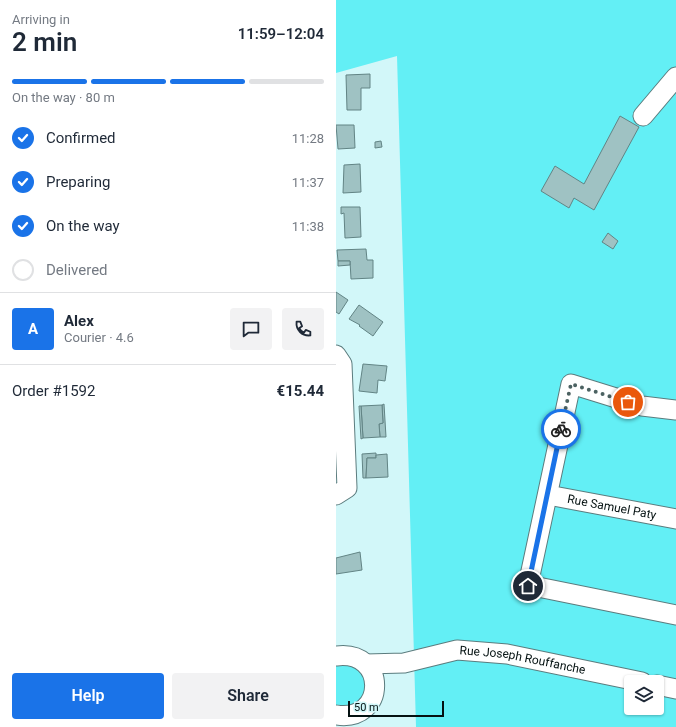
<!DOCTYPE html>
<meta charset="utf-8">
<style>
:root{--surface:#fff;--page:#f2f2f3;--text:#1f2937;--muted:#747a83;--line:#e0e1e3;--accent:#1a73e8}
body{margin:0;font-family:Roboto,sans-serif;background:var(--page);color:var(--text);height:100vh;display:flex;flex-direction:column;font-size:15px;white-space:nowrap}
*{box-sizing:border-box;margin:0}
p{font-size:13px;color:var(--muted)}
.icon{flex:none;width:22px;height:22px;fill:none;stroke:currentColor;stroke-width:2;stroke-linecap:round;stroke-linejoin:round}
.map{position:relative;flex:1;overflow:hidden}
.details{display:flex;flex-direction:column;background:var(--surface);width:336px}
.details>*{flex:none}
.controls{position:absolute;left:288px;top:675px;display:grid;gap:8px}
.controls a{display:grid;place-items:center;width:40px;height:40px;border-radius:4px;background:var(--surface);box-shadow:0 1px 3px #0004;font-size:20px}
.scale{position:absolute;left:12px;bottom:10px;width:96px;box-sizing:border-box;padding-left:4px;border:2px solid #041111;border-top:0;font-size:11px;line-height:14px;white-space:nowrap;color:#041111;-webkit-text-stroke:3px #d2f7f9;paint-order:stroke}
.pin{position:absolute;display:grid;place-items:center;width:34px;height:34px;color:#fff;margin:-17px;border:2px solid #fff;border-radius:50%;box-shadow:0 1px 4px #0007}
.courier{position:absolute;display:grid;place-items:center;width:40px;height:40px;margin:-20px;border:3px solid #1a73e8;border-radius:50%;background:#fff;color:#222;box-shadow:0 1px 5px #0007}
.head em{font-style:normal;font-weight:600}
.head div{display:flex;flex-direction:column-reverse}
.head{display:flex;align-items:center;justify-content:space-between;height:68px;padding:0 12px}
h1{font-size:26px;font-weight:600;line-height:30px}
.bar{display:grid;grid-template-columns:repeat(4,1fr);gap:6px 4px;align-content:center;height:48px;padding:0 12px}
.bar i{height:5px;border-radius:3px;background:var(--line)}
.bar .on{background:var(--accent)}
.bar p{grid-column:span 4}
.line{display:flex;align-items:center;gap:10px;padding:0 12px;border-top:1px solid var(--line)}
.line div{flex:1}
.round{display:grid;place-items:center;flex:none;width:42px;height:42px;border-radius:4px;background:var(--page)}
ol{padding:0 12px;list-style:none}
li{display:flex;align-items:center;gap:12px;height:44px}
li p{margin-inline-start:auto}
li .icon{padding:4px;border-radius:50%;background:var(--accent);color:#fff;stroke-width:4}
li:last-child{color:var(--muted)}
li i{width:22px;height:22px;border:2px solid var(--line);border-radius:50%}
.primary-button{display:flex;gap:8px;margin-top:auto;padding:8px 12px}
.primary-button a{flex:1;height:46px;border-radius:4px;background:var(--accent);color:#fff;font-size:16px;font-weight:600;line-height:46px;text-align:center}
.primary-button a+a{background:var(--page);color:var(--text)}
main{display:flex;flex:1;min-height:0}
.map>svg:first-child{display:block}
.green{fill:#63eff5;fill-rule:evenodd}
.building{fill:#9fc2c3;stroke:#628485}
.lines{fill:none;stroke-linecap:round;stroke-linejoin:round}
.minor-casing{stroke:#5b7c7e;stroke-width:21}
.minor{stroke:#fff;stroke-width:19}
.done{stroke:#4c6262;stroke-width:4;stroke-dasharray:0 7.2}
.route{stroke:#1a73e8;stroke-width:5}
.labels{text-anchor:middle;dominant-baseline:central;stroke-width:3;stroke-linejoin:round;paint-order:stroke}
.street-label{font-size:12px;fill:#041111;stroke:#d2f7f9}
</style>
<main>
<section class="details">
<div class="head"><div><h1>2 min</h1><p>Arriving in</p></div><em>11:59–12:04</em></div>
<div class="bar"><i class="on"></i><i class="on"></i><i class="on"></i><i></i><p>On the way · 80 m</p></div>
<ol>
<li><svg class="icon" aria-label="check" viewBox="0 0 24 24"><path d="M5 12l5 5 9-10"/></svg>Confirmed<p>11:28</p></li>
<li><svg class="icon" aria-label="check" viewBox="0 0 24 24"><path d="M5 12l5 5 9-10"/></svg>Preparing<p>11:37</p></li>
<li><svg class="icon" aria-label="check" viewBox="0 0 24 24"><path d="M5 12l5 5 9-10"/></svg>On the way<p>11:38</p></li>
<li><i></i>Delivered</li>
</ol>
<div class="line" style="height:72px"><b class="round" style="background:var(--accent);color:#fff">A</b><div><b>Alex</b><p>Courier · 4.6</p></div><a class="round"><svg class="icon" aria-label="chat" viewBox="0 0 24 24"><path d="M4 5h16v11H9l-5 4z"/></svg></a><a class="round"><svg class="icon" aria-label="phone" viewBox="0 0 24 24"><path d="M5 4h4l2 5-3 2q2 4 5 5l2-3 5 2v4C11 20 4 13 5 4z"/></svg></a></div>
<div class="line" style="height:52px"><div>Order #1592</div><b>€15.44</b></div>
<div class="primary-button"><a>Help</a><a>Share</a></div>
</section>
<div class="map">
<svg width="340" height="727" viewBox="0 0 340 727">
<rect width="100%" height="100%" fill="#d2f7f9"/>
<g class="green">
<path d="M0,0H340V727H80L61,56L0,73ZM295,682H321V708H295Z"/>
<path d="M0,664L24,668L32,689L19,707H0Z"/>
</g>
<g class="building">
<path d="M34,74V88H25V110H11L10,75Z"/>
<path d="M284,116L303,127L258,210L238,198L233,208L205,191L219,166L248,184Z"/>
<path d="M0,125H18L19,148L2,149Z"/>
<path d="M45,141L46,147L39,148V142Z"/>
<path d="M24,164L25,192L7,193L8,165Z"/>
<path d="M5,207H24L25,237L9,238L8,213L5,214Z"/>
<path d="M272,233L282,241L277,249L266,242Z"/>
<path d="M30,249L31,260H37V278L15,279L14,261H2L1,250Z"/>
<path d="M2,261H14V265L2,266Z"/>
<path d="M0,292L12,300L3,314L0,312Z"/>
<path d="M23,305L47,322L37,336L23,326L24,325L13,319Z"/>
<path d="M27,364L51,366L49,381L42,380L41,393L23,391Z"/>
<path d="M48,404L50,437H44L43,424L47,423L46,405Z"/>
<path d="M46,405L47,423L43,424L44,437L27,438L25,406Z"/>
<path d="M23,406H25L27,438L25,439Z"/>
<path d="M40,453V458H31L30,478H27L26,454Z"/>
<path d="M51,454L52,477L30,478L31,458H40V455Z"/>
<path d="M24,552L26,570L0,574V558Z"/>
</g>
<g class="lines">
<g class="minor-casing">
<g id="minor">
<path d="M307,116L340,77"/>
<path d="M0,355L6,364L11,488L0,495"/>
<path d="M340,410L306,406L235,384L192,585L340,615"/>
<path id="s1" d="M212,495L340,519"/>
<path d="M0,656C52,649 51,723 0,715"/>
<path id="s2" d="M30,664L68,663L121,650L171,654L306,682"/>
<path d="M321,685L340,689"/>
</g>
</g>
<use href="#minor" class="minor"/>
</g>
<g class="lines">
<path class="done" d="M225,429L235,384L292,402"/>
<path class="route" d="M192,586L225,429"/>
</g>
<g class="labels">
<g class="street-label">
<text stroke="none"><textPath href="#s1" startOffset="65">Rue Samuel Paty</textPath></text>
<text stroke="none"><textPath href="#s2" startOffset="159">Rue Joseph Rouffanche</textPath></text>
</g>
</g>
</svg>
<div class="controls">
<a><svg class="icon" aria-label="layers" viewBox="0 0 24 24"><path d="M12 4l9 5-9 5-9-5zM3 14l9 5 9-5"/></svg></a>
</div>
<div class="scale">50 m</div>
<div class="pin" style="left:292px;top:402px;background:#ea580c"><svg class="icon" aria-label="bag" viewBox="0 0 24 24"><path d="M5 8h14l-1 12H6zM9 8a3 3 0 0 1 6 0"/></svg></div>
<div class="pin" style="left:192px;top:586px;background:#1f2937"><svg class="icon" aria-label="home" viewBox="0 0 24 24"><path d="M3 11l9-7 9 7M6 9v11h12V9"/></svg></div>
<div class="courier" style="left:225px;top:429px"><svg class="icon" aria-label="bike" viewBox="0 0 24 24"><circle cx="6" cy="16" r="4"/><circle cx="18" cy="16" r="4"/><path d="M6 16l4-8h5l3 8M10 8l3 8H6M13 5h3"/></svg></div>
</div>
</main>
